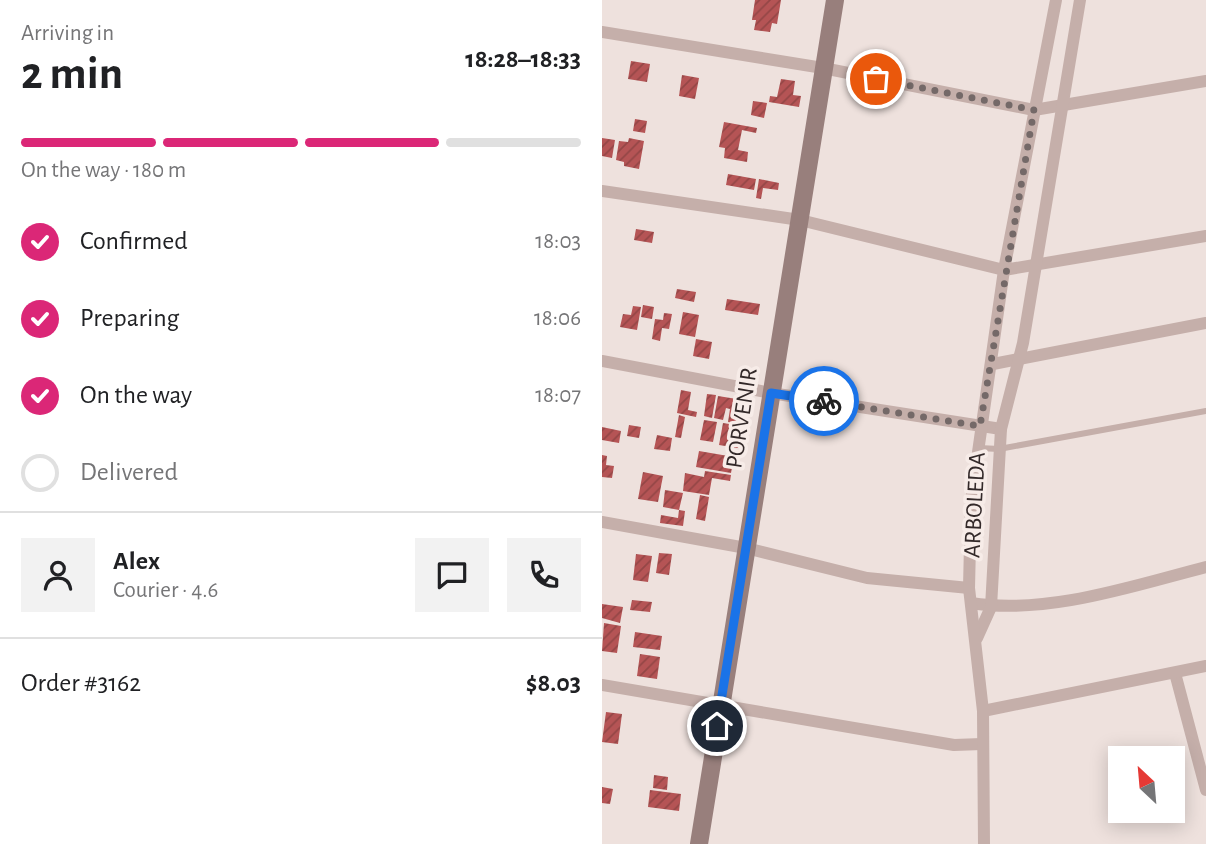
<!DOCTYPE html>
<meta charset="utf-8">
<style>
:root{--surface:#fff;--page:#f2f2f2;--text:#202124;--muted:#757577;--line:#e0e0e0;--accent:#db2777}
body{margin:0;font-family:"Alegreya Sans",sans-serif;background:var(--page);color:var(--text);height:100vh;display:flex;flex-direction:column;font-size:26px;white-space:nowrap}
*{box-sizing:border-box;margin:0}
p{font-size:23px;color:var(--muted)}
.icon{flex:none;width:38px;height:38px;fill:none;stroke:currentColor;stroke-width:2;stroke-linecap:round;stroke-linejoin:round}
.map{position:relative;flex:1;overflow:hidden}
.panel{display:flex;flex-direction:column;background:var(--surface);width:602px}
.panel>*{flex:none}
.needle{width:46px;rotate:334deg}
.controls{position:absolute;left:506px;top:746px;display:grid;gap:14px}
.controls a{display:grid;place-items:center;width:77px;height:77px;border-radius:0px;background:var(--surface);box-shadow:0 4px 18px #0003;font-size:35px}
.pin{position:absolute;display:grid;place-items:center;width:60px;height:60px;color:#fff;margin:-30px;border:4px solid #fff;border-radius:50%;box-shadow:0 2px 7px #0007}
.courier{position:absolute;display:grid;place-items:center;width:70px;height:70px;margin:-35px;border:5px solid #1a73e8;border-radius:50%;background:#fff;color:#222;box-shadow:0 2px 9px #0007}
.headline em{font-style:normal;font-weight:700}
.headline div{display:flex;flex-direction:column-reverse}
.headline{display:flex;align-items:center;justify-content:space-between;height:119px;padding:0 21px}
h1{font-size:46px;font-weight:700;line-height:52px}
.bar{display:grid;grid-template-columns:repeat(4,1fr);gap:10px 7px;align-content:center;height:84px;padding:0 21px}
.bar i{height:9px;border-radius:5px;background:var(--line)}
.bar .active{background:var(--accent)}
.bar p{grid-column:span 4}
.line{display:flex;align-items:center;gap:18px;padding:0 21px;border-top:2px solid var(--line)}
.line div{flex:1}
.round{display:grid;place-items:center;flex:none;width:74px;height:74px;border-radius:0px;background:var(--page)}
ol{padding:0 21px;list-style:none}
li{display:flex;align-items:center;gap:21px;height:77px}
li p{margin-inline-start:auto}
li .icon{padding:7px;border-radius:50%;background:var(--accent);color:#fff;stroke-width:4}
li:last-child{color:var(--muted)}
li i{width:38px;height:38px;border:4px solid var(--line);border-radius:50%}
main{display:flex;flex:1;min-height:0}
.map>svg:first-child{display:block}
.building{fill:url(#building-hatch)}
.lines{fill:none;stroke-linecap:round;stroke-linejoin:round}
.lane{stroke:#c5afaa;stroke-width:6}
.street{stroke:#c5afaa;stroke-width:12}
.secondary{stroke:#987f7c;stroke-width:18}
.done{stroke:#746968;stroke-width:7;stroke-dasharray:0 12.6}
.route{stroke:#1a73e8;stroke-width:9}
.labels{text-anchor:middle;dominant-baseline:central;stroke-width:7;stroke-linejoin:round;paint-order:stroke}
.street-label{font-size:24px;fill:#332929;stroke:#f7ece8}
</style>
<main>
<section class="panel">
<div class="headline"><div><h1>2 min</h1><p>Arriving in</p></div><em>18:28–18:33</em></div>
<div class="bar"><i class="active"></i><i class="active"></i><i class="active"></i><i></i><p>On the way · 180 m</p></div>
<ol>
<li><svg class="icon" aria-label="check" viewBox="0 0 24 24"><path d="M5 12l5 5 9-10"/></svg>Confirmed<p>18:03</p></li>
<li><svg class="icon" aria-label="check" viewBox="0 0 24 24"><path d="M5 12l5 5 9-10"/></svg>Preparing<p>18:06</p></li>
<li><svg class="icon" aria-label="check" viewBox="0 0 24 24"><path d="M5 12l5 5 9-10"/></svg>On the way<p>18:07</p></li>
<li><i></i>Delivered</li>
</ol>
<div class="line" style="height:126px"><a class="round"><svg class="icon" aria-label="person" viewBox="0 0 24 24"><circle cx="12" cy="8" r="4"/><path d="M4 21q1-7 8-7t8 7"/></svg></a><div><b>Alex</b><p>Courier · 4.6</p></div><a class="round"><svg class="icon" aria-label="chat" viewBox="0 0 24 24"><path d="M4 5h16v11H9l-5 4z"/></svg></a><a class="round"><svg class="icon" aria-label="phone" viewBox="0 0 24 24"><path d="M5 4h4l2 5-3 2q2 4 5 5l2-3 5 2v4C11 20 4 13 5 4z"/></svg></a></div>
<div class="line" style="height:91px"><div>Order #3162</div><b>$8.03</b></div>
</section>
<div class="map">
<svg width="604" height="844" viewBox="0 0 604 844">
<defs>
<pattern id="building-hatch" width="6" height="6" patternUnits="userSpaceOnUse" patternTransform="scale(1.75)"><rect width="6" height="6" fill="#b55455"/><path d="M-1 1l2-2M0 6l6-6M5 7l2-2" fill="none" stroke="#944646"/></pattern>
</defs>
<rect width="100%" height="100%" fill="#eee1dd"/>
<g class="building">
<path d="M153,0H179L175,24L170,23L168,32L152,30L154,20H150Z"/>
<path d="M29,61L48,64L45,82L26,79Z"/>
<path d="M80,75L97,78L93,99L77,96Z"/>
<path d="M179,79L193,81L191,95L199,96L197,107L167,102L168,96L175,97Z"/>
<path d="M151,101L165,103L162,118L149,115Z"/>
<path d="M33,119L45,121L43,133L31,131Z"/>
<path d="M122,122L155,128L154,133L140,130L136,150L146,152L145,162L122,158L123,148L117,147Z"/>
<path d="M0,138L13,140L10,158L0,156Z"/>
<path d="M27,138L42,141L37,169L22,166V162L14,160L17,141L26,142Z"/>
<path d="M126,174L154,179L152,190L124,185Z"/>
<path d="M157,179L177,183L176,190L161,188L159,199L154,198Z"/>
<path d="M34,229L52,232L50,243L32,240Z"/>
<path d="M75,289L94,292L92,302L73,298Z"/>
<path d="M125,299L158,304L156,315L123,310Z"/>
<path d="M41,305L52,307L50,319L39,317Z"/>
<path d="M31,306L39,307L35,330L18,327L21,314L29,315Z"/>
<path d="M81,312L97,315L93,337L77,334Z"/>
<path d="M62,313L70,314L67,329L60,328L58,341L50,339L53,319L61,320Z"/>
<path d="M94,339L110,342L107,359L91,356Z"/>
<path d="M79,390L89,392L86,410L95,412L94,417L75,413Z"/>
<path d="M105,394L114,395L110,418L102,416Z"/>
<path d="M116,396L141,400L137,424L126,422L128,409L124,408L121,420L112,418Z"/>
<path d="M77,415L83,417L79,438L73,437Z"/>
<path d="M102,420L115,422L111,442L98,440Z"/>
<path d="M121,423L140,426L136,448L117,445Z"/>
<path d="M27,425L39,427L37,438L25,436Z"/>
<path d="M0,427L19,431L17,443L0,440Z"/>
<path d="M55,435L70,438L68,451L52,449Z"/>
<path d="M97,451L132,457L129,473L94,467Z"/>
<path d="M0,455L5,456L4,465L12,466L10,478L0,477Z"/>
<path d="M103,471L129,475L128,481L110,478L107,495L81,491L83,473L102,477Z"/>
<path d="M41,472L61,476L56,502L36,499Z"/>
<path d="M63,490L81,493L77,510L83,511L81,526L58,523L59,515L76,518L77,510L61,507Z"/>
<path d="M98,495L107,497L103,521L94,519Z"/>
<path d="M57,553L70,554L67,575L54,573Z"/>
<path d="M34,554L50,556L46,582L31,580Z"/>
<path d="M30,600L50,602L48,612L28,610Z"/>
<path d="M0,604L21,607L18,623L0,618Z"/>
<path d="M2,623L19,626L15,653L0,651Z"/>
<path d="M33,632L60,636L58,650L31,647Z"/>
<path d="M38,654L58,657L55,679L35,676Z"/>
<path d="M4,712L20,714L16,744L0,742Z"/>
<path d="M52,775L66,777L65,790L51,788Z"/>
<path d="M0,787L11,789L8,804L0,803Z"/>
<path d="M48,790L79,794L77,811L46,807Z"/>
</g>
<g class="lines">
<path class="lane" d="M377,448L397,449L604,411"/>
<g class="street">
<path d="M0,32L221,68L432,110L604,81"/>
<path d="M0,191L198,220L402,270L604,236"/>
<path d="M0,361L169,393L399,429"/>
<path d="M391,364L604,323"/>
<path d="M0,522L144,548L265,578L367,588"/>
<path d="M369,603C446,615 530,586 604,567"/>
<path d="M375,638L389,607L399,429L421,343L478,0"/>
<path d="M573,673L604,790"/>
<path d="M0,685L352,745L380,744"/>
<path d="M381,711L604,666"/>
<path d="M382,844L381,711L367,588L369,501L402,270L454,0"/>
</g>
<path class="secondary" d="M97,844L233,0"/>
</g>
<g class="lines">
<path class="done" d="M222,401L378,426L432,110L274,79"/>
<path class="route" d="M115,726L169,393L222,401"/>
</g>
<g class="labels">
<g class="street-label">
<text transform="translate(140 418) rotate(-81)">PORVENIR</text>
<text transform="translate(373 505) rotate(-87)">ARBOLEDA</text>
</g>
</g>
</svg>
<div class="controls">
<a><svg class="needle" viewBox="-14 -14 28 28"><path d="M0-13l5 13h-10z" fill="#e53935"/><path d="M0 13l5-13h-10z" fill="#757577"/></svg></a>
</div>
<div class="pin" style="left:274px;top:79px;background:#ea580c"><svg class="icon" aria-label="bag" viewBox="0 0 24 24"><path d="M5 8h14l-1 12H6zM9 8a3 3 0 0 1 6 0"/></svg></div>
<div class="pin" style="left:115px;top:726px;background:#1f2937"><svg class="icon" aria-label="home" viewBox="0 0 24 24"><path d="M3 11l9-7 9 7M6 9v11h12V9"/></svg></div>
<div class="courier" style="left:222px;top:401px"><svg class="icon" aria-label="bike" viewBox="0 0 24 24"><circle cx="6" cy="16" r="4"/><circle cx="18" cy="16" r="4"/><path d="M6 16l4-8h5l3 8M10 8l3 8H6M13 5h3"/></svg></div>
</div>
</main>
